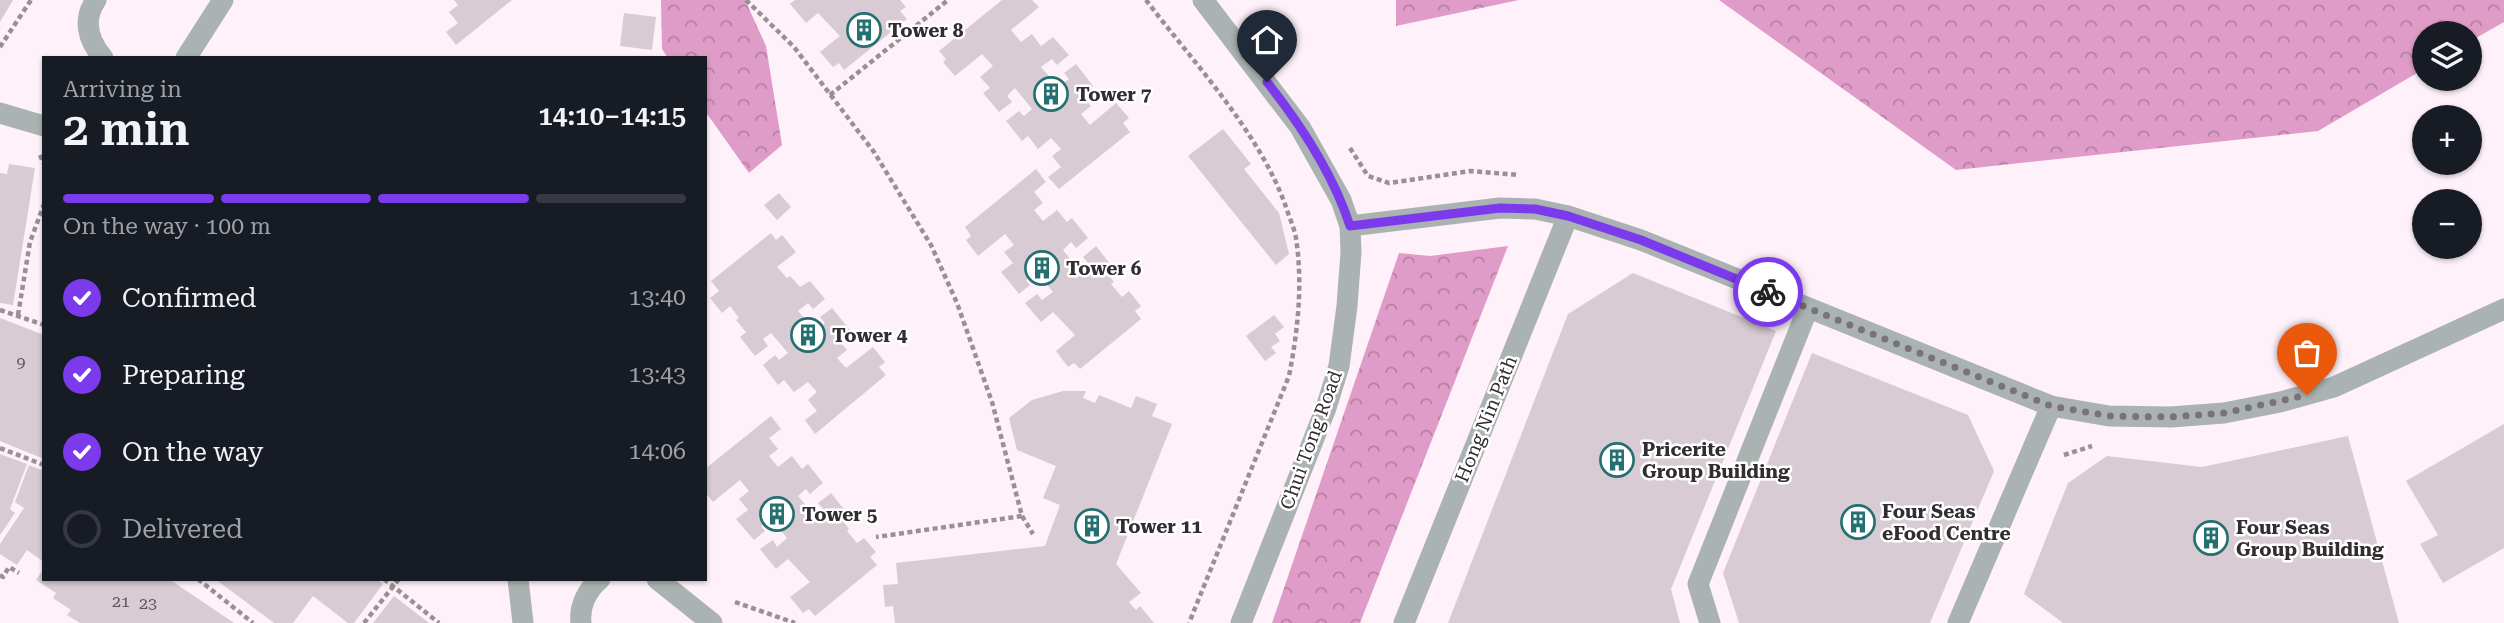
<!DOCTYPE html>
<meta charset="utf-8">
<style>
:root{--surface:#171b24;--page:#20242c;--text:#f1f3f6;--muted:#9ea1a6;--line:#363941;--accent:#7c3aed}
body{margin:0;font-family:"Roboto Serif",serif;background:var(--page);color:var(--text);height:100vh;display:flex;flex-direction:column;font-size:26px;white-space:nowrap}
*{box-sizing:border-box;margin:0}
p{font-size:23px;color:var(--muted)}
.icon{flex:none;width:38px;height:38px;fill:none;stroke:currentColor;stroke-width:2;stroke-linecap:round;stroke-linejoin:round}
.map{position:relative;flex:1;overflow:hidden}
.panel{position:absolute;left:42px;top:56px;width:665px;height:525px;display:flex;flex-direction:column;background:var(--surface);border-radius:0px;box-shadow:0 2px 5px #0004}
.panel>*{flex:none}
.tools{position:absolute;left:2412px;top:21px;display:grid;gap:14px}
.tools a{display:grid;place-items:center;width:70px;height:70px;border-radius:50%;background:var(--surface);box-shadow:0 2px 5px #0004;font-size:35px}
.pin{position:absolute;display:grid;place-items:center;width:60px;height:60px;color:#fff;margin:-72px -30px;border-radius:50% 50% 50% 0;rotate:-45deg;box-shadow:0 0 7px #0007}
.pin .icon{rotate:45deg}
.courier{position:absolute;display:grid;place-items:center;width:70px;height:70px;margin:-35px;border:5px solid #7c3aed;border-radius:50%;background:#fff;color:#222;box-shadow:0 2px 9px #0007}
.headline em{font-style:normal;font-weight:600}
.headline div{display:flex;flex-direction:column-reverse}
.headline{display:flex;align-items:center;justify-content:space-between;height:119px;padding:0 21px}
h1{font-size:46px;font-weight:600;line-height:52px}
.bar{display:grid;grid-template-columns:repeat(4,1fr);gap:10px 7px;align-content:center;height:84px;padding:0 21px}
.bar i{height:9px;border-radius:5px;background:var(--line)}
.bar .selected{background:var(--accent)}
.bar p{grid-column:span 4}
ol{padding:0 21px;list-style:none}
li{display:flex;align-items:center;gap:21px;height:77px}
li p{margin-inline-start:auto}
li .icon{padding:7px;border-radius:50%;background:var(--accent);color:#fff;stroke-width:4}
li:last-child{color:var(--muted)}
li i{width:38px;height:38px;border:4px solid var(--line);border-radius:50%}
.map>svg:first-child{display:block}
.forest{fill:url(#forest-crowns)}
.building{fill:#d8cbd3}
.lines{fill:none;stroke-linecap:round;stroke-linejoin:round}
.path{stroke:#999095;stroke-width:4.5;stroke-dasharray:5 3.5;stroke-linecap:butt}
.pedestrian{stroke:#abb2b2;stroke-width:21}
.minor{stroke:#abb2b2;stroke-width:21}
.done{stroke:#797276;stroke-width:7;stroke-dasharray:0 12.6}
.route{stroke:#7c3aed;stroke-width:9}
.labels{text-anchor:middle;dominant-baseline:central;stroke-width:5;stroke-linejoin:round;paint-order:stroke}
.number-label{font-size:16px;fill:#5c5459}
.poi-label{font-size:19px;font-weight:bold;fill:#322d30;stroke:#fff;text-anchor:start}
.street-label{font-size:19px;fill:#322d30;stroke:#fff}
</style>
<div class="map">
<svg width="2504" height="623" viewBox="0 0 2504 623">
<defs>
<pattern id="forest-crowns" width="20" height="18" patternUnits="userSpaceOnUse" patternTransform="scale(1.75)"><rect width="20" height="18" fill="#df9cc8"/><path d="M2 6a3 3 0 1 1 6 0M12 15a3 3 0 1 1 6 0" fill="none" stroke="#b580a3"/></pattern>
</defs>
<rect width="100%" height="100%" fill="#fef1f9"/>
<g class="forest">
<path d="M661,0H745L766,46L782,145L749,173L705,111V58H668L662,49Z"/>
<path d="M1396,0H1519L1396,26Z"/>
<path d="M1719,0H2504V22L2469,42V33H2424V69L2318,131L1956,170Z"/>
<path d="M1508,246L1360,623H1272L1399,253L1430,256Z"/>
</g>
<g class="building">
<path d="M0,0H13L0,22Z"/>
<path d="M454,0H512L456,45L446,32L458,23L449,12L458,5Z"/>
<path d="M795,0H900L906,7L900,11L907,19L844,70L839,63L833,67L820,52L840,36L818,13L806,23L790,4Z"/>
<path d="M1002,0H1032L1039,7L1011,30L1021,42L1032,34L1041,46L1053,37L1069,55L1057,65L1052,59L1041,67L1058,87L1069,79L1064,73L1076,64L1093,86L1082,96L1091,106L1081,114L1090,125L1116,103L1129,118L1123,123L1130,132L1059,189L1048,177L1061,167L1052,156L1061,149L1051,138L1038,149L1028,136L1022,141L1006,121L1019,111L1024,116L1032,109L1015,88L1007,96L1012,102L999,112L983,93L990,88L980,77L993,66L982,54L955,76L943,62L946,59L939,51Z"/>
<path d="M624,13L656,17L652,50L620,46Z"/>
<path d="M1223,129L1251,164L1244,169L1279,213L1289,254L1276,265L1188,156Z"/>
<path d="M9,164L35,168L13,305L0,303V173L7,174Z"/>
<path d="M1036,169L1046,182L1034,192L1043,203L1034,210L1043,221L1057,210L1067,222L1072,218L1088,238L1076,248L1071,242L1063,250L1079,270L1088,263L1083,257L1096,246L1111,265L1105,271L1114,282L1111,284L1122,297L1129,291L1141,306L1135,311L1141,319L1080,369L1074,363L1068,367L1056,351L1075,335L1053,312L1041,322L1025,303L1037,294L1042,300L1053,292L1036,271L1026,280L1030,285L1019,294L1001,272L1013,263L1004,252L1014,245L1005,234L978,256L966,240L971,236L965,227Z"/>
<path d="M779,193L791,207L777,220L764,205Z"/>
<path d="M771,233L776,240L782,235L796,252L777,267L787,278L790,276L800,287L810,281L825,299L813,309L808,303L798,311L815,331L825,323L820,317L832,308L850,330L838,339L847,350L837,358L846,368L873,347L885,362L879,367L886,375L815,434L805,420L817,411L808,400L817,392L808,382L794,392L784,380L778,385L763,365L775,355L779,360L788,353L771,333L763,339L768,346L755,356L740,337L746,332L736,320L739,318L730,306L722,313L710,298L719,291L711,281Z"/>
<path d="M1633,273L1776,331L1671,589L1680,623H1448L1568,314Z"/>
<path d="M1274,315L1284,327L1275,334L1280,341L1271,347L1276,353L1265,361L1246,336Z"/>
<path d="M0,318L44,335V459L0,441Z"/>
<path d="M1812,353L1968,415L1994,471L1930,623H1739L1723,573Z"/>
<path d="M1063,391H1086L1083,398L1095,403L1099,395L1131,408L1136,396L1157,404L1152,416L1172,424L1116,564L1141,593L1129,602L1136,610L1140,606L1154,623H895L893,606L885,607L883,585L898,584L896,563L1045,546L1060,505L1043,498L1056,466L1017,450L1009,418L1032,400Z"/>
<path d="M771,416L781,429L769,438L778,449L769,456L778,467L792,456L802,469L808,464L823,483L810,494L806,489L798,496L815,516L823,509L818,503L831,493L846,512L840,517L849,529L847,531L857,543L864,538L876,552L870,557L877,565L815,616L809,609L803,613L790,597L810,582L788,559L776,569L760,549L773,540L777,547L787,538L771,518L761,526L765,531L754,540L736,519L748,510L739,499L749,491L740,480L713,502L705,492V469Z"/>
<path d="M2504,424V548L2443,583L2420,544L2438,535L2406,481Z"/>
<path d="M2348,436L2399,623H2063L2024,594L2068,483L2107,456L2202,467Z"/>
<path d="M0,454L27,464L10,509L15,513L0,535Z"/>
<path d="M29,465L44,471V562L27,550L17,565L0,554V544L24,508L15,502Z"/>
<path d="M44,568V579H169L234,623H80L67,615L71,610L53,598L56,593L36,580Z"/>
<path d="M215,579H376L383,584L354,623H348L313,596L293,623H274Z"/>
<path d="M394,596L429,623H373Z"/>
</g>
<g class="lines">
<g class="path">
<path d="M746,0L794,47L874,152L931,245L957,303L992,402L1022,516L876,537"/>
<path d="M1146,0C1194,63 1260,133 1286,207C1289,217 1294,227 1296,238C1303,284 1298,330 1289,376L1189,623"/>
<path d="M0,47L31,0"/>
<path d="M830,95L948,0"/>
<path d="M1350,148L1368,176L1389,183L1470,171L1519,175"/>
<path d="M40,155L44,164"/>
<path d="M0,310L44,325"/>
<path d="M18,315L30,242L44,204"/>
<path d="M0,448L44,465"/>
<path d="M2064,455L2092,446"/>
<path d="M1022,516L1033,534"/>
<path d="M0,575L3,577L9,567L19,573"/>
<path d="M198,579L253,623"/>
<path d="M384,579L439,623"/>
<path d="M735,602L795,623"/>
<path d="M364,623L399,579"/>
</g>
<g class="pedestrian">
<path d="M0,113L44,126"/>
<path d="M518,579L523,623"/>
<path d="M1710,623L1698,584L1808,308"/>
</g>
<g class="minor">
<path d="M96,0C82,20 88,40 103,58"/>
<path d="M1203,0L1300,127L1341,200L1350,226L1351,252L1347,306L1339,366L1326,408L1241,623"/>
<path d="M186,58L223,0"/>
<path d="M1350,226L1500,208L1535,209L1568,216L1641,240L2051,406L2109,416L2171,417L2224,413L2280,402L2334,387L2504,309"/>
<path d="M657,579L712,623"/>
<path d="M581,623C579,606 587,590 600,579"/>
<path d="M1404,623L1568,216"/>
<path d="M1958,623L2051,406"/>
</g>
</g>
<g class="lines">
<path class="done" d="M1768,292L2051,406L2109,416L2171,417L2224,413L2307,395"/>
<path class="route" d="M1267,82C1301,125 1333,173 1350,226L1500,208L1535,209L1568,216L1641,240L1768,292"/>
</g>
<defs>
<g id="building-ring" transform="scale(1.75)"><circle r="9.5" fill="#fff" stroke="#246f70" stroke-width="1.5"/><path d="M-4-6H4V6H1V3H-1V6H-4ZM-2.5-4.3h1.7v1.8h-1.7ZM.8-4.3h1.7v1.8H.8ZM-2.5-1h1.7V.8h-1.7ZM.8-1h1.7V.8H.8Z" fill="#246f70"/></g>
</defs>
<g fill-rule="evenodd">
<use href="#building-ring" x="864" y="30"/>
<use href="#building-ring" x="1051" y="94"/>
<use href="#building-ring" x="1042" y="268"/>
<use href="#building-ring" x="808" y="335"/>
<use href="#building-ring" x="1617" y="460"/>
<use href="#building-ring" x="777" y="514"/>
<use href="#building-ring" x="1858" y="522"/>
<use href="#building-ring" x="1092" y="526"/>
<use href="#building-ring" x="2211" y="538"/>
</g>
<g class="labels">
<g class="number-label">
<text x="21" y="362">9</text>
<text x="121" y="601">21</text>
<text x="148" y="603">23</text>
</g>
<g class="poi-label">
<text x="888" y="30">Tower 8</text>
<text x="1076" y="94">Tower 7</text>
<text x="1066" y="268">Tower 6</text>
<text x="832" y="335">Tower 4</text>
<text x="1642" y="449">Pricerite<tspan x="1642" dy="22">Group Building</tspan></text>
<text x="1882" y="511">Four Seas<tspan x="1882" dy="22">eFood Centre</tspan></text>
<text x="802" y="514">Tower 5</text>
<text x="1116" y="526">Tower 11</text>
<text x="2236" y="527">Four Seas<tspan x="2236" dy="22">Group Building</tspan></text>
</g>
<g class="street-label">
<text transform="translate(1486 419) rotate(-68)">Hong Nin Path</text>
<text transform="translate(1311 440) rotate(-70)">Chui Tong Road</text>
</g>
</g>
</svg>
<div class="tools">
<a><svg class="icon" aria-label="layers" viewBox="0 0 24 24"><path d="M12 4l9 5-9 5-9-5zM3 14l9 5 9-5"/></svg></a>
<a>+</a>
<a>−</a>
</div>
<div class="pin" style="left:2307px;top:395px;background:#ea580c"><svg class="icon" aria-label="bag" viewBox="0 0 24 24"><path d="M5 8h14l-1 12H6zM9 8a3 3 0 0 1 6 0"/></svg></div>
<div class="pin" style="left:1267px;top:82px;background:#1f2937"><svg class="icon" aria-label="home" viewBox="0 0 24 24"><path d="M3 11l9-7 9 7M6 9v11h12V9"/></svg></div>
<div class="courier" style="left:1768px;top:292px"><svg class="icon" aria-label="bike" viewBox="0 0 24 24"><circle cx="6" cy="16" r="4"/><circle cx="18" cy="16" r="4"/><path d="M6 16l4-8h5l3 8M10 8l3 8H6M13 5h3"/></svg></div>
<section class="panel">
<div class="headline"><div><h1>2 min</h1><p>Arriving in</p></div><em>14:10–14:15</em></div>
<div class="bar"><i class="selected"></i><i class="selected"></i><i class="selected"></i><i></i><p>On the way · 100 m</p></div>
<ol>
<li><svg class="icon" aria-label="check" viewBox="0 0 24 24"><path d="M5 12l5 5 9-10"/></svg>Confirmed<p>13:40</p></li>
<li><svg class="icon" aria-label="check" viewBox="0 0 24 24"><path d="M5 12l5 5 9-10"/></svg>Preparing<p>13:43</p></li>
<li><svg class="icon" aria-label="check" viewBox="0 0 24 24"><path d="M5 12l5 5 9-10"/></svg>On the way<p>14:06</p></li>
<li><i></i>Delivered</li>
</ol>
</section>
</div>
